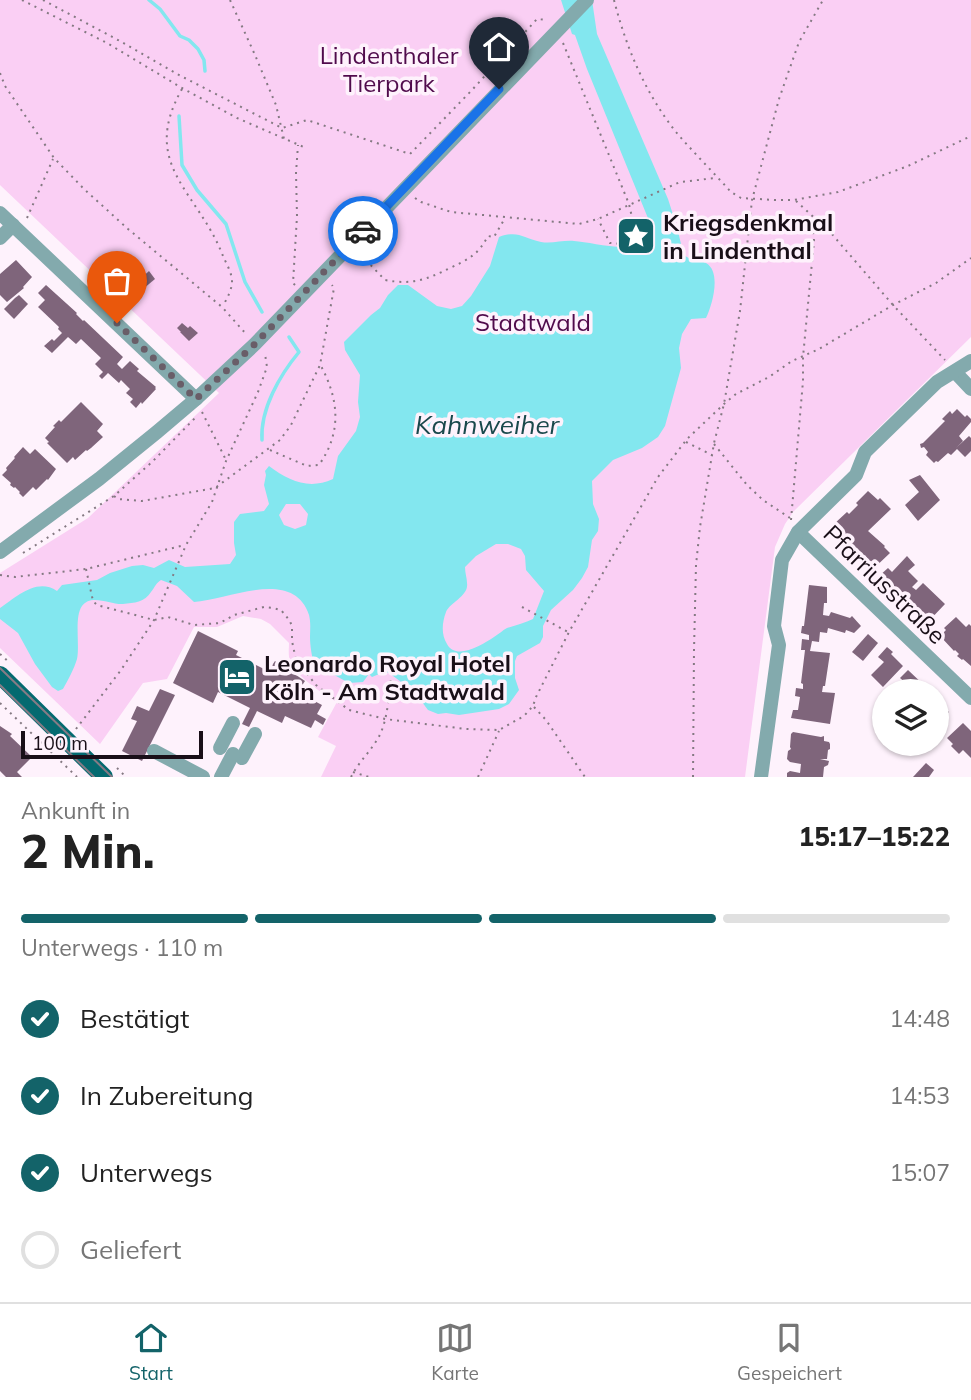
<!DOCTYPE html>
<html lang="de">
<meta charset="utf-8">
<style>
:root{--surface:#fff;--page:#f6f6f6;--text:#222;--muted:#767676;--line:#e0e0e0;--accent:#136369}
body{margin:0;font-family:Mulish,sans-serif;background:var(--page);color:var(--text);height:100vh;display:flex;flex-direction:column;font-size:26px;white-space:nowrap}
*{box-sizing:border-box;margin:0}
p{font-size:23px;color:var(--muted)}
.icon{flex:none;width:38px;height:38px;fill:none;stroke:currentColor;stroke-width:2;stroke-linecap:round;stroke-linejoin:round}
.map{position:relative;height:777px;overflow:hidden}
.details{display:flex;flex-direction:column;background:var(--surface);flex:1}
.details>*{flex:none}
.controls{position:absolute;left:872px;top:679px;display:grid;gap:14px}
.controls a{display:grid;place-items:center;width:77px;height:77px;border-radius:50%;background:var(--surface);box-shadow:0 2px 5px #0004;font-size:35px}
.scale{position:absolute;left:21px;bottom:18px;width:182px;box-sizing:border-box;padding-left:7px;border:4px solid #190f18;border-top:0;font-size:19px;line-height:24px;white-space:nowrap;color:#190f18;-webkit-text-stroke:5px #fef2fc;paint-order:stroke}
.pin{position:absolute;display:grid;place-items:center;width:60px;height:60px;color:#fff;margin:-72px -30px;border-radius:50% 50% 50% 0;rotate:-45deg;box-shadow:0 0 7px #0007}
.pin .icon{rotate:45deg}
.courier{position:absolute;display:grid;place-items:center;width:70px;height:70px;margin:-35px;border:5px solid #1a73e8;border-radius:50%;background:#fff;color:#222;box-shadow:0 2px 9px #0007}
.summary em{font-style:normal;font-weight:800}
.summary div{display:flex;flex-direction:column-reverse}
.summary{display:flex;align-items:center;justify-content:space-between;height:119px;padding:0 21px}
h1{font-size:46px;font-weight:800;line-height:52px}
.bar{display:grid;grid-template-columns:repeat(4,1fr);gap:10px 7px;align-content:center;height:84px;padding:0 21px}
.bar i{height:9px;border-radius:5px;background:var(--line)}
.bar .active{background:var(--accent)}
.bar p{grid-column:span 4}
ol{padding:0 21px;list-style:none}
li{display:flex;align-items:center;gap:21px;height:77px}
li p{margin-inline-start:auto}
li .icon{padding:7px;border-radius:50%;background:var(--accent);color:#fff;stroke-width:4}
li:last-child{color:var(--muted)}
li i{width:38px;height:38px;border:4px solid var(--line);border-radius:50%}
.tab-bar{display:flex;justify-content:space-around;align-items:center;height:98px;border-top:2px solid var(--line);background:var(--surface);font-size:19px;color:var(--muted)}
.tab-bar a{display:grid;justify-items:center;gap:4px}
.tab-bar .active{color:var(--accent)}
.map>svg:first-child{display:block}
.green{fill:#facff4}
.water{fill:#83e7ef;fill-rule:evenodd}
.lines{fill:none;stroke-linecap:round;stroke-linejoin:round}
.stream{stroke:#83e7ef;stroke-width:3.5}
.building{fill:#7f657b}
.path{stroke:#847982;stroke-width:2;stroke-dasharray:2 5;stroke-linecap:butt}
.minor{stroke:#83aaad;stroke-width:14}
.major{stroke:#046a70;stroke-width:18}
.tram{stroke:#867b85;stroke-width:2}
.done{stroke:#695e68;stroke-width:7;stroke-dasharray:0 12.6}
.route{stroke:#1a73e8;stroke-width:9}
.labels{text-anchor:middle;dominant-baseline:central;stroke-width:7;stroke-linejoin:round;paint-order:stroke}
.park-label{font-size:24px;fill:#500b4c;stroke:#fef2fc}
.poi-label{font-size:24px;font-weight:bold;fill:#190f18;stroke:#fef2fc;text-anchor:start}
.street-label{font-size:24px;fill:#190f18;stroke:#fef2fc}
.water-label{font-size:26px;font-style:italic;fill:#1a484c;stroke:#fef2fc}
</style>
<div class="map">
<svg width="971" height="777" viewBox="0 0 971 777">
<rect width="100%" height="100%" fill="#fef2fc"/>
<path class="green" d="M0,0H971V337L793,512L785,524L775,547L745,777H314H321L336,746L318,737L337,702C322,693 296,677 290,660C288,656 289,648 289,643L270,624L261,619L243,616L217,627H194L167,679L143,683L100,744L0,648V573L88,518L219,393L0,185Z"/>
<path class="water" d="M561,0H592L597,34L668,199L677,227L681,244L680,252C691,262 696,258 706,263C722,272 712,306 706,318L691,319L682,334L679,348L681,368L665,426L658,437L642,448L613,460L592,481L593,504L599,519L598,531L592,540L588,567L582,578L573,590L551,610L543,626V637L540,643L517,656L515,661V678L519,690L509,704L499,709L459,715L446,713L438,714L428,710L419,698L408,687L389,673L384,672L372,677L369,674L363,682L349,683L314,664C312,657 310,646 310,637C310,630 311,623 309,615C293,567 228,600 194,602L177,586L161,580C156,583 155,587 151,592C145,602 134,603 123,604C111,605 91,593 82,606C74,617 80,645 77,659C74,669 68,680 63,689L58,691L52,687L35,664L18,633L0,619V608C16,597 37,577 57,591L62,585L97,580L110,573L132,566L143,565L154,568L169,560L185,567L230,564L236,555L234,543V522L240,514L264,511L269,504L264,485L266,475L265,471L269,466C289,481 309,490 333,479L338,456L356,431L360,417L358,402L360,375L345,350L344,342L371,315L380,308L388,295L398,285H408L437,306L451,309L462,306L471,296L490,266L499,237C519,230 522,238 541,242C552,244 563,240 574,241C595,242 648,260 652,228L587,69L575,35L572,34ZM286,504H300L308,514L306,525L295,529L284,525L279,515ZM496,544H508L521,549L525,556L526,570L544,591L533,619C525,623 516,625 507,628C503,630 499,634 494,637C482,645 456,661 447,644C441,634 442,623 446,612C450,602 469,596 467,583C467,578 465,573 465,567L476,556Z"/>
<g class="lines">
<g class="stream">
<path d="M149,0L160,9L180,36L189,40L198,49L204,60L205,71"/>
<path d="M179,116L182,165L197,190L226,224L245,282L262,312"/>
<path d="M262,440C260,409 280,375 299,352L289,337"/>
</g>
</g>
<g class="building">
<path d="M16,260L32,277L23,287L24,288L7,302L0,295V274Z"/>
<path d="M149,271L155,279L143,289L137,282Z"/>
<path d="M46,285L77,313L76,314L83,321L84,320L123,357L117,364L122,369L130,361L139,369L137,371L156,387L155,388L156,389L142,404L141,402L136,408L130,402L133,399L126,393L130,389L121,380L119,383L108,373L102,379L99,376L103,372L95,364L101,358L81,339L76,344L68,337L52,353L44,346L52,339L54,341L62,333L58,329L59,327L38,307L45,300L38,293Z"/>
<path d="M19,295L28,304L14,319L4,309L15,298Z"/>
<path d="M182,323L188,328L190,326L198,333L189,341L180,332H181L177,328Z"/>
<path d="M81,402L103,424L97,431L103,437L91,448L87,451L86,450L75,460L73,457L67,463L47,443L49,442L45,438L55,427L53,426L59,420L61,422Z"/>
<path d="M957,409L965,417L967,415L971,419V422L959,436L963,441L956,448L969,436L971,438V451L965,457L957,449L951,455L948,453L938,462L936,461L934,463L926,455L928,452L924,447L921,448L920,444L923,443L945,421L942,419L950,411L952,414Z"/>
<path d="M23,447L30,454L35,449L56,469L48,480L47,479L36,490L33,487L23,497L19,493L20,492L15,487L14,488L10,485L11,483L2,475L7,470L6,468L15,458L14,457Z"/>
<path d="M920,475L940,500L918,521L905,505L919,492L909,480Z"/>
<path d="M868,491L878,500L880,498L891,509L868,531L885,546L884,547L890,553L871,571L864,565L865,564L848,549L851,546L834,528L836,526L834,524L847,512L849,514L858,505L856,503Z"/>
<path d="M907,556L915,565L908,571L918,581L912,587L916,590L923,583L945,604L926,624L907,606L911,601L904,594L901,598H898L890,587L888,588L884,584V580L879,576L888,568L892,572Z"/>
<path d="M809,585L827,587V603H824L823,615L829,616L831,612L850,618L852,616L861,626L854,633L846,630L845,633L828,628L827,633L820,632L819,642L812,641L810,651L830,653L825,686H823L822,692L835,693L830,724L791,718L793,710H798L800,697L795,696L796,688L803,689V684L801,683L805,650H801L802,639L809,640V635L801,633L802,626H804Z"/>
<path d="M956,617L966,627L969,624L971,626V666L963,659L962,660L957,656L959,654L955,650L954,651L940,636L946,630L944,628Z"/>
<path d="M198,631L238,651L236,655L270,672L272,668L271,667L275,661L305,681L301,687L299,686L297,692L322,705L317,714L326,719L323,725L315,720L311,728L285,716L282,723L257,711L249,727L242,724L250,708L218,692L213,703L173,683Z"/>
<path d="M868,634L878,643L863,661L852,652Z"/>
<path d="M887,647L893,652L891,654L903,666L883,687L871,675L884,662L878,657Z"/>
<path d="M908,670L927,688L924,691H900L907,684L900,678Z"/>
<path d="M160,689L175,695L142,761L122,751L137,721L131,719L137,706L149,711Z"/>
<path d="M936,700L949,712L936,725Z"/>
<path d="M963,723L971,731V758L963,750L959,754L951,746L953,744L947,738Z"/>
<path d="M0,726L12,734L10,736L32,757L17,772L22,777H6L0,771Z"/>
<path d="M793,732L821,737L824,736V741L829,742L830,744V749L828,750L827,759H820L829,761L828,765L824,767L823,777H787V773L790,771L800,773L801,764L790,762L787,759L788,751L791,749L790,747L791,734Z"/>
<path d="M926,763L934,770L929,777H913Z"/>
</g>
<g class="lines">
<g class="path">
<path d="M22,0L107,43L182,88L237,118L306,148"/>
<path d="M43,0L118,40L179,75L282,128L307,120L410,154L472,90L537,19L547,20"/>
<path d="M230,0L255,55L276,105L284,139"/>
<path d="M614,0C626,47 645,93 676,132C693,152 713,172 731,192L741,198L775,200H794L838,192L908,166L971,136"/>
<path d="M563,43L629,204L635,231L623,244L610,243L598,219"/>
<path d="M0,73L5,86L54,158L84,189L128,229L222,307L247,335"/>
<path d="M182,89C139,165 198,191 223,256C226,263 232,273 232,281C232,290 227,298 223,306"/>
<path d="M415,198L421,202L451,212L579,224L598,219L680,182L716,178"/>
<path d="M796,201L831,233L893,305L945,360"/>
<path d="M27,218L53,159"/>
<path d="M361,255L385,280C412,285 426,280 450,268C469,259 478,255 488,236L494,237L505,218"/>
<path d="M295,285L293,283L297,216L296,173L298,145"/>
<path d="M202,412L226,460"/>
<path d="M686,442L712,455"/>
<path d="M714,444L747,485L763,500L790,518"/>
<path d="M270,450L307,466L319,465C342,432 339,400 321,366"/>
<path d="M114,496L118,499L142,501L215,488L280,440L291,425L320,365L334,288L332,285"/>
<path d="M791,520L803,381V357L814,241L812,214"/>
<path d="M23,553L114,496L152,462L196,417"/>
<path d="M86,569L93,601L97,605L154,620L168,617L194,625L220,623L234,615L264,607L273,608L281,610L290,621L292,627V641L296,660L316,685L349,710L385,719L466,729L499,730L524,716L533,706L536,697L569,632L658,477L687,439L724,404L736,394L769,377L792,361L819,349L893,305L936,283L971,258"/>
<path d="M0,575L15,577L86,569L185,545"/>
<path d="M522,607L568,632"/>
<path d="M0,654L10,663"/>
<path d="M0,703L77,777"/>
<path d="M534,707L546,720L585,777"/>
<path d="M76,729L121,670L154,620L186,545L212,502L226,461L258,392L267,367L265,354"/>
<path d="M117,768L126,777"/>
<path d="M353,772L369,777"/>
<path d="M351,777C358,763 369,753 377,740C388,722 388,699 391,679"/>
<path d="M478,777L499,731"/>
<path d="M693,777L694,650L696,565L700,527L714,443L724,404L740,311L752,200L779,99L799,42L823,0"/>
</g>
<g class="minor">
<path d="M0,213L196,399"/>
<path d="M0,238L13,225"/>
<path d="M955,372L971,389"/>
<path d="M798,532L971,698"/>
<path d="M0,552L99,479L157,432L196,399L255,344L587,0"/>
<path d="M220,748L233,723"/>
<path d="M154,751L203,777"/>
<path d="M242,758L255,734"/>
<path d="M221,777L233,754"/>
<path d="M761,777L779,645L774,626L782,560L798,532L856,475L865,452L937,382L971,361"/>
</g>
<path class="major" d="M0,675L104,777"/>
<g class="tram">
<path d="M0,668L112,777"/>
<path d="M0,685L94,777"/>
</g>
</g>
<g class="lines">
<path class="done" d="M117,323L196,399L255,344L363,231"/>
<path class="route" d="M363,231L499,89"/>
</g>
<defs>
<g id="sight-square" transform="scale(2.0125)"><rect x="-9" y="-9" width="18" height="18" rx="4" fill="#136369" stroke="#fef2fc"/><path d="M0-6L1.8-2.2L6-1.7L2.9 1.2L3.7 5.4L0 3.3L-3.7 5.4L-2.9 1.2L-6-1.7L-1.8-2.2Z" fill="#fff"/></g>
<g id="hotel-square" transform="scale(2.0125)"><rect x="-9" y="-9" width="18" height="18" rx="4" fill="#136369" stroke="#fef2fc"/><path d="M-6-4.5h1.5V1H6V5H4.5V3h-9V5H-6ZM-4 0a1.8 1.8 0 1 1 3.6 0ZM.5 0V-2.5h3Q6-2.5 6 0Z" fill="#fff"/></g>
</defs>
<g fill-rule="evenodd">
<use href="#sight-square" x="636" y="236"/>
<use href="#hotel-square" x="237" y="677"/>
</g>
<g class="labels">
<g class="park-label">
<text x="389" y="55">Lindenthaler<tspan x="389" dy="28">Tierpark</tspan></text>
<text x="533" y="322">Stadtwald</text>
</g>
<g class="poi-label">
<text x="663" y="222">Kriegsdenkmal<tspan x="663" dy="28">in Lindenthal</tspan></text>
<text x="264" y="663">Leonardo Royal Hotel<tspan x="264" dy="28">Köln - Am Stadtwald</tspan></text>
</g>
<g class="street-label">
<text transform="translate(885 584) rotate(44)">Pfarriusstraße</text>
</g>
<g class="water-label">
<text x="487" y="424">Kahnweiher</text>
</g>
</g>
</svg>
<div class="controls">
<a><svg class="icon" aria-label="layers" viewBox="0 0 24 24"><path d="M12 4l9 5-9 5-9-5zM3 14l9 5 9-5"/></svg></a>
</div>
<div class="scale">100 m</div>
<div class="pin" style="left:117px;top:323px;background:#ea580c"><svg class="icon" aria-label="bag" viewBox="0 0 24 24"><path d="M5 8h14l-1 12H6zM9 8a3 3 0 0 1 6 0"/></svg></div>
<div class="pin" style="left:499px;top:89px;background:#1f2937"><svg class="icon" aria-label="home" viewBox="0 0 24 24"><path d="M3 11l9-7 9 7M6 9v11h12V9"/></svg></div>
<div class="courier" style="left:363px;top:231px"><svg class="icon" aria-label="car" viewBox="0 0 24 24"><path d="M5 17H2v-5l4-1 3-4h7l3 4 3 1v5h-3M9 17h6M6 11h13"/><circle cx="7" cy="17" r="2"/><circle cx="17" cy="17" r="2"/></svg></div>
</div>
<section class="details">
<div class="summary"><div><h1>2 Min.</h1><p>Ankunft in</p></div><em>15:17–15:22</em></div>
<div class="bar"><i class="active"></i><i class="active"></i><i class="active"></i><i></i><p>Unterwegs · 110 m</p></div>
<ol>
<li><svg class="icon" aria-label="check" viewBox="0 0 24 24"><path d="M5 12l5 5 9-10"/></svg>Bestätigt<p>14:48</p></li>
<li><svg class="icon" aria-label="check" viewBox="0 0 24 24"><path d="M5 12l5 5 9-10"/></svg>In Zubereitung<p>14:53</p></li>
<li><svg class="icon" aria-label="check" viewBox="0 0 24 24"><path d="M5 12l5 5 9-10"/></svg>Unterwegs<p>15:07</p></li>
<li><i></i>Geliefert</li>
</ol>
</section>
<nav class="tab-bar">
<a class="active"><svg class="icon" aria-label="home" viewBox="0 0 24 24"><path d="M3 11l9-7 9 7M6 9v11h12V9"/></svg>Start</a>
<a><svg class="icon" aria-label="map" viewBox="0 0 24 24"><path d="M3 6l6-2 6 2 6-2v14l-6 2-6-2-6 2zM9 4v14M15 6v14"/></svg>Karte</a>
<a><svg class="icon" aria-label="saved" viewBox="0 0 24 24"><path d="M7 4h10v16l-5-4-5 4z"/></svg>Gespeichert</a>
</nav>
